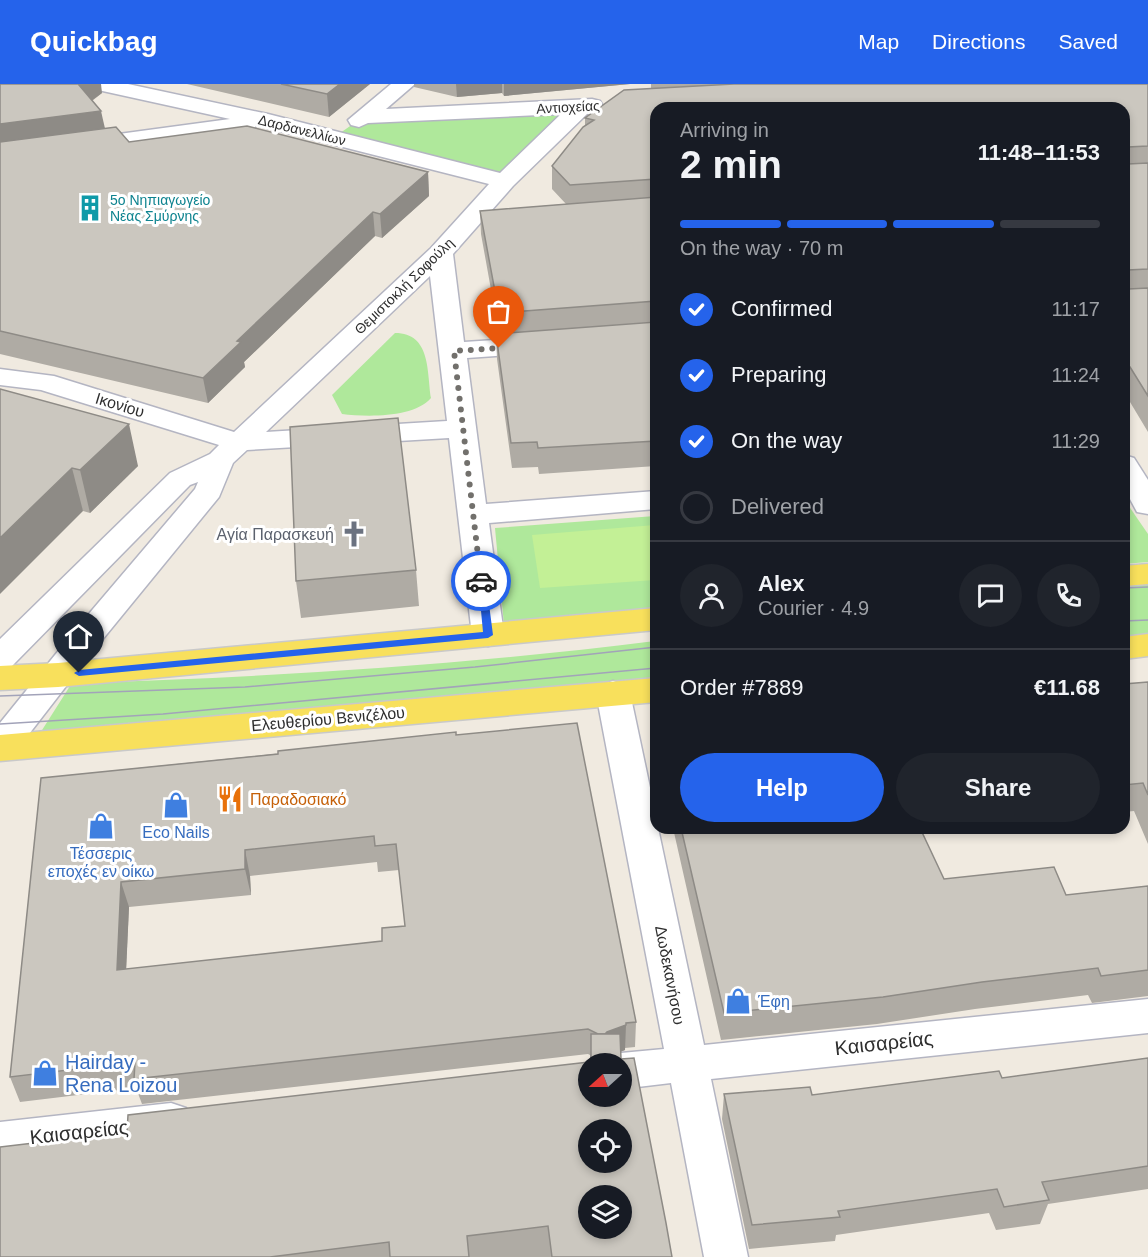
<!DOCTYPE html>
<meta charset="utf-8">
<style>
:root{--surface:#171b24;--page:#20242c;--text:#f1f3f6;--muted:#9ea1a6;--line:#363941;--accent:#2563eb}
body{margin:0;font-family:Helvetica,sans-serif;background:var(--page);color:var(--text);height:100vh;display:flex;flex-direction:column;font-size:22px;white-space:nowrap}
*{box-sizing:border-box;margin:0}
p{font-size:20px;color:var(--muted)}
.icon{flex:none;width:33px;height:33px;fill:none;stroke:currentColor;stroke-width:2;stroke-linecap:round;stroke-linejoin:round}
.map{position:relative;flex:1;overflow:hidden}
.panel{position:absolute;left:650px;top:18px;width:480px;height:732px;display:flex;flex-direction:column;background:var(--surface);border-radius:18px;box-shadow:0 3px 9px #0003}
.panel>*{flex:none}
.needle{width:39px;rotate:249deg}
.controls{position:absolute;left:578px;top:969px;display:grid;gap:12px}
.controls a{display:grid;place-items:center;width:54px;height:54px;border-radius:50%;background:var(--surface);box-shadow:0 3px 9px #0003;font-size:30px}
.pin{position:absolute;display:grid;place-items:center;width:51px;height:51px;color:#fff;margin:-62px -26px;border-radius:50% 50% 50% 0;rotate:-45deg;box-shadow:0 0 6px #0007}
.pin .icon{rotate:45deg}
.courier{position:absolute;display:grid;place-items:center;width:60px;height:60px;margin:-30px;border:4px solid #2563eb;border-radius:50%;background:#fff;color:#222;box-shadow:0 2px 8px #0007}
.overview em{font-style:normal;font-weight:700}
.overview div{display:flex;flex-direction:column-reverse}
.overview{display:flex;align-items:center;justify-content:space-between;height:102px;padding:0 30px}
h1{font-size:39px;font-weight:700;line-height:45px}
.bar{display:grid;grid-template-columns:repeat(4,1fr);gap:9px 6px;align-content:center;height:72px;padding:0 30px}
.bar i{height:8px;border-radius:4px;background:var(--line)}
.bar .current{background:var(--accent)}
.bar p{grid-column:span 4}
.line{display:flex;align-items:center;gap:15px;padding:0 30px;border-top:2px solid var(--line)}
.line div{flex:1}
.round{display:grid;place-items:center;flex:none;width:63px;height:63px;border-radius:32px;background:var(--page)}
ol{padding:0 30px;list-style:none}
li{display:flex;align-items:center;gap:18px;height:66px}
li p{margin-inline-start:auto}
li .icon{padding:6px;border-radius:50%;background:var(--accent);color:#fff;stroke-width:4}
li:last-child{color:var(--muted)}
li i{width:33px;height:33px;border:3px solid var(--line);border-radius:50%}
.primary-button{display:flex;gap:12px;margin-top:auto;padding:12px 30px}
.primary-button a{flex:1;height:69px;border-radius:36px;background:var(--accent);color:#fff;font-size:24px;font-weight:700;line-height:69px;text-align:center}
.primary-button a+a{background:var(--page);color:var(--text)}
header{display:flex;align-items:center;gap:36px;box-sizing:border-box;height:84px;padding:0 30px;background:var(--accent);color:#fff}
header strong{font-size:28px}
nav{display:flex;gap:33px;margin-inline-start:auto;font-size:21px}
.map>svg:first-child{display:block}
.green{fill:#afe89b}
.pitch{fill:#c3f096}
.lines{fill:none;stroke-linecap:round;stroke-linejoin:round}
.minor-casing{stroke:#b4b5c2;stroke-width:3}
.major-casing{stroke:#c9c9c9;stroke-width:3}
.minor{fill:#fff;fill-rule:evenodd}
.major{fill:#f8e05c;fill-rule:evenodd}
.tram{stroke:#a2a3b9;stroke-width:1.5}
.wall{fill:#afaba4;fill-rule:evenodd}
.shaded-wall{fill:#8e8b86}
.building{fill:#cbc7bf;stroke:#8e8b86;stroke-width:1.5;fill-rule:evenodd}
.route{fill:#2563eb}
.done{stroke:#72706c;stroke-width:6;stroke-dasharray:0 10.8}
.labels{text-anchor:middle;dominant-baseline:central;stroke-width:6;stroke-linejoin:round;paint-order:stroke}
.far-street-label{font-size:14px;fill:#2e2e2e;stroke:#fff}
.far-culture-label{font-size:14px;fill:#0d838f;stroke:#fff;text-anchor:start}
.street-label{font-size:16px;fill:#2e2e2e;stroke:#fff}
.worship-label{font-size:16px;fill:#5b616d;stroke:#fff;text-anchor:end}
.food-label{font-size:16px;fill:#c56008;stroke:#fff;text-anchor:start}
.shop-label{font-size:16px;fill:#366cbe;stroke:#fff}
.near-street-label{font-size:20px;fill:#2e2e2e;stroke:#fff}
.near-shop-label{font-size:20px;fill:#366cbe;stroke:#fff;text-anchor:start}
</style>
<header>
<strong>Quickbag</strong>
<nav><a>Map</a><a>Directions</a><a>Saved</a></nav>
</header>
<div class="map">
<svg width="1148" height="1173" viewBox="0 0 1148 1173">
<rect width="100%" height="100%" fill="#f0eae0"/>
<g class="green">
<path d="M581,23L505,97L333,54L363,33Z"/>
<path d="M395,249C431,249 427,288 431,314C414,334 367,333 342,330L332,311Z"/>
<path d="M1124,415L1148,450V478L1124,480Z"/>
<path d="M655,432V526L504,541L495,444Z"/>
<path d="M1148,498V557L1124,559V500Z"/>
<path d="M655,557V601L37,654L70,602L83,599C274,593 465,581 655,557Z"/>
</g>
<path class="pitch" d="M655,441V496L540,504L532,451Z"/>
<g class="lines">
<g class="minor-casing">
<g id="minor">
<path d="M87,0H128L268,30L500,89L561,30L368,39L359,43L351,41L348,36L391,0H415L386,25L592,15L600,17L603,22L600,27L588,29L513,102L453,170L464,258L540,253L549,255L553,261L549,267L540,269L467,274L486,420L656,407V425L489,439L504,551L499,559L488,562L477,559L472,551L449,354L247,366L233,379L219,413L98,561L12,672L0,676V639L76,545L195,405L198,398L190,401L12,582L0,585V555L170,389L210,370L219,361L41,306L0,301V285L54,292L234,348L431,164L489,100L256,41L254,45L246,47L0,80V66L230,35L98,6L90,5ZM430,192L447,337L266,348Z"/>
<path d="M1124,371L1134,374L1148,396V430L1137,428L1124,404Z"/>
<path d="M613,597L625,601L630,609L656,732V744H658L704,961L1148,915V949L711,995L748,1173H704L671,999L621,1005V980H604L607,975L621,969L664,965L596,609L601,601Z"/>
<path d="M171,1019L186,1024L192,1037L186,1050L171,1055L0,1076V1038Z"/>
</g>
</g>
<g class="major-casing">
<g id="major">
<path d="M1148,480V500L1124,502V482Z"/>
<path d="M656,524V546L58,603L0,606V582L58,579Z"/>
<path d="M1148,550V572L1124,575V553Z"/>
<path d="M656,594V618L0,677V651Z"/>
</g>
</g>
<use href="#minor" class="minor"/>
<use href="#major" class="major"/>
<g class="tram">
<path d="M1124,504L1148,503"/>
<path d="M1124,537L1148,536"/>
<path d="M0,612L245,603L475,583L656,563"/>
<path d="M0,640L163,630L656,584"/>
</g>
</g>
<g class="wall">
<path d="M0,0L102,9L92,17L105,45L129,58L428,88L429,112L382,154L375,152L244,278L245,283L208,319L0,270Z"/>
<path d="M187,0H370L329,33Z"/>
<path d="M414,0H630L504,12L502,9L457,13L414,3Z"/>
<path d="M651,0H1148V348L1124,308V24H656V382L539,390L538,383L512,384L497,275L496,250H499L481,150L480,127L566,120L552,105V82L585,42V34L651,4Z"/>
<path d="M0,305L138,382L90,429L83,427Z"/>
<path d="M416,486L419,522L301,534L296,497Z"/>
<path d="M1148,598V760L1134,727L1124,728V600Z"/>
<path d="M456,651L636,938L635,963L625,964V966L620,968L621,975L672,1173H0L127,1048L589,978L590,976V971L588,970L142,1020L136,1004L20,1018L10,993L41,694ZM377,778L378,788L399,786L405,842L382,857L126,885L129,823L251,811L250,792Z"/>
<path d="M673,744H920L944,795L1066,811L1148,802V912L1092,919L1088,911L975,925L877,940L721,956Z"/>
<path d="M1148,974V1105L1048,1120L1040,1140L996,1146L989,1129L836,1151L835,1157L749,1165L722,1035L724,1010L812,1011L1002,994Z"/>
</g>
<g class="shaded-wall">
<path d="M80,0H101L102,9L83,23L79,1Z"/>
<path d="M340,0H370L329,33L327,10Z"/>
<path d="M456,0H502V9L457,13Z"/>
<path d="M504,0H630L504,12Z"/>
<path d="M101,27L106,49L0,64V40Z"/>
<path d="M428,88L429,112L382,154L380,130Z"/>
<path d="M373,128L375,152L244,278L245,283L208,319L203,294L237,257Z"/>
<path d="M129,340L138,382L90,429L80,386Z"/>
<path d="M72,384L83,427L0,510V454Z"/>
<path d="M245,766L250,792L251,811L245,785Z"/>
<path d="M121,798L129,823L125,911L117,886Z"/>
<path d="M626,941L625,966L606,973L603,953L607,948Z"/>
</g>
<g class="building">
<path d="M0,0H80L79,1L101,27L0,40Z"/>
<path d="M281,0H340L327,10Z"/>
<path d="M734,0H1148V62L1128,63V80L1148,79V185L1128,186L1129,205L1148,204V312L1130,283L1124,281V24H656V95L570,101L552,82L583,43L594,36L585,34L624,6Z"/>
<path d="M247,42L428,88L380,130L373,128L237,257L241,258L203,294L0,247V58L116,43L129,58Z"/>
<path d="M656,113V217L499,229L480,127Z"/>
<path d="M656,238V357L538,364L537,358L511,359L496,250Z"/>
<path d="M0,305L129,340L80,386L72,384L0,454Z"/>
<path d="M398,334L416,486L296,497L290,343Z"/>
<path d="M1148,598V711L1143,699L1124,701V600Z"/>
<path d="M577,639L636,938L626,939V941L607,948L605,950H598L588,945L134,995L135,978L10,993L41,694L278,670V667L456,648V651ZM374,752L375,762L396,760L405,842L382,844V857L117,886L121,798L245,785V766Z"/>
<path d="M681,744H920L944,795L1054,783L1066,811L1148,802V886L1101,892L1098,884L982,898L883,913L724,929Z"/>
<path d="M591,950H620L621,975L634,974L666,1139L672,1173H552L548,1142L467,1152L469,1173H390L389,1158L270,1173H0V1063L127,1048L128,1031L589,978L591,976ZM588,980H621V1012H588ZM588,1046H621V1078H588ZM588,1112H621V1144H588Z"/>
<path d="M1148,974V1082L1042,1098L1049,1116L1004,1123L997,1105L838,1127L840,1133L752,1141L724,1010L810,1003L812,1011L999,987L1002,994Z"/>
</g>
<path class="route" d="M478,495L486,497L493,551L488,554L79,592L74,589L79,586L483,548Z"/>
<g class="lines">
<path class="done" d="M481,497L454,267L499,264"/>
</g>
<defs>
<g id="building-bare" transform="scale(2.07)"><path d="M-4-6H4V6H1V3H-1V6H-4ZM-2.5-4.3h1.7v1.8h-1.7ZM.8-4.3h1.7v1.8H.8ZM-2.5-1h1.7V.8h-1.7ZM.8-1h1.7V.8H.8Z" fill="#0f9aa8" stroke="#fff" stroke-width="2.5" paint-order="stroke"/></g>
<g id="church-bare" transform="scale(2.07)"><path d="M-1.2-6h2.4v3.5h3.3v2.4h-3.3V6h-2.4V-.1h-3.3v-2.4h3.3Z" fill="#6b7280" stroke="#fff" stroke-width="2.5" paint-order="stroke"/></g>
<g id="restaurant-bare" transform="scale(2.07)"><path d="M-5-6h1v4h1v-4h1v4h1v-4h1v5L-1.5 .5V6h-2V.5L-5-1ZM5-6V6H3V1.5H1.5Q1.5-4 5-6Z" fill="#e8710a" stroke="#fff" stroke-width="2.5" paint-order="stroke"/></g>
<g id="shop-bare" transform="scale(2.07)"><path d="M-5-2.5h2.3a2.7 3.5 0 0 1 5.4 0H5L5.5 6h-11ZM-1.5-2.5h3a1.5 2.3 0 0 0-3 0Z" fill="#3f7fe0" stroke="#fff" stroke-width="2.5" paint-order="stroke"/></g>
</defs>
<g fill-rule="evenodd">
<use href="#building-bare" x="90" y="124"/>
<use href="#church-bare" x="354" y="450"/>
<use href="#restaurant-bare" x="230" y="715"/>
<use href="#shop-bare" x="176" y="721"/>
<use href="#shop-bare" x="101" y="742"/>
<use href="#shop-bare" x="738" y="917"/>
<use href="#shop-bare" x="45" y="989"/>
</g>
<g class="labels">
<g class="far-street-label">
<text transform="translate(568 23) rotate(-3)">Αντιοχείας</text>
<text transform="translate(302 46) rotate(14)">Δαρδανελλίων</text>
<text transform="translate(404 202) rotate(-44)">Θεμιστοκλή Σοφούλη</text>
</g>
<g class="far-culture-label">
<text x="110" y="116">5ο Νηπιαγωγείο<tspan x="110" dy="16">Νέας Σμύρνης</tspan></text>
</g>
<g class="street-label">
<text transform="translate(120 321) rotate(17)">Ικονίου</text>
<text transform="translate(328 635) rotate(-5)">Ελευθερίου Βενιζέλου</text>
<text transform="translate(670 891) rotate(79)">Δωδεκανήσου</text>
</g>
<g class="worship-label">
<text x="334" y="450">Αγία Παρασκευή</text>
</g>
<g class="food-label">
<text x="250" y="715">Παραδοσιακό</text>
</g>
<g class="shop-label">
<text x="176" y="748">Eco Nails</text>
<text x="101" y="769">Τέσσερις<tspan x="101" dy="18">εποχές εν οίκω</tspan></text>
<text x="758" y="917" text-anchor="start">Έφη</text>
</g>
<g class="near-street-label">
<text transform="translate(884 959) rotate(-6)">Καισαρείας</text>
<text transform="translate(79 1048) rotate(-6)">Καισαρείας</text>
</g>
<g class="near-shop-label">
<text x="65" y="978">Hairday -<tspan x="65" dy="23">Rena Loizou</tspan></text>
</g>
</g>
</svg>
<div class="controls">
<a><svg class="needle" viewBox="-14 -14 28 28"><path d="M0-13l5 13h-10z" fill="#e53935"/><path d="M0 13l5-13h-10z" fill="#9ea1a6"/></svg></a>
<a><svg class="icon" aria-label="locate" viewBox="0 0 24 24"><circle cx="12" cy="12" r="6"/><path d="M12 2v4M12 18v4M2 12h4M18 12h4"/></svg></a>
<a><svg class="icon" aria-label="layers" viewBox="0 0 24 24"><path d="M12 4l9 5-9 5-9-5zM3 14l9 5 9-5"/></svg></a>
</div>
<div class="pin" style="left:499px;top:264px;background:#ea580c"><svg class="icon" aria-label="bag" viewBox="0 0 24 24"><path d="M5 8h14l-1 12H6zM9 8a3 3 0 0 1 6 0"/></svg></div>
<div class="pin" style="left:79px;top:589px;background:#1f2937"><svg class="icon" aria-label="home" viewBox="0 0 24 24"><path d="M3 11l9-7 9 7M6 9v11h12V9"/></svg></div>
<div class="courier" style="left:481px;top:497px"><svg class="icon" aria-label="car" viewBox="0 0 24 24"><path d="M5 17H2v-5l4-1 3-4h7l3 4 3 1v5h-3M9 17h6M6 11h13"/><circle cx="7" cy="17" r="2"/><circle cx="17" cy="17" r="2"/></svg></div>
<section class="panel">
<div class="overview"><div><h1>2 min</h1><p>Arriving in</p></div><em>11:48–11:53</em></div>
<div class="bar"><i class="current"></i><i class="current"></i><i class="current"></i><i></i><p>On the way · 70 m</p></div>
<ol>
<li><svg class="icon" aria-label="check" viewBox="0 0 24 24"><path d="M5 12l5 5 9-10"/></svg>Confirmed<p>11:17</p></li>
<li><svg class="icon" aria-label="check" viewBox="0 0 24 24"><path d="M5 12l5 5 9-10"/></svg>Preparing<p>11:24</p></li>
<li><svg class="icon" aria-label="check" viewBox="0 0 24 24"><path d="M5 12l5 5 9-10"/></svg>On the way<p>11:29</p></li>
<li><i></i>Delivered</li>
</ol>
<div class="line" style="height:108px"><a class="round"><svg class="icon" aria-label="person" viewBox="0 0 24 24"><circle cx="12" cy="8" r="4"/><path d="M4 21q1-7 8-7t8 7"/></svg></a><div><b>Alex</b><p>Courier · 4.9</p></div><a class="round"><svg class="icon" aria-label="chat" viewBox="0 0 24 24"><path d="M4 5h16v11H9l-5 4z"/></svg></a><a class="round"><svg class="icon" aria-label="phone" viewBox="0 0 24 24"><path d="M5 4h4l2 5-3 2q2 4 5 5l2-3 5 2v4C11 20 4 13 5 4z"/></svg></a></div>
<div class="line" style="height:78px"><div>Order #7889</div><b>€11.68</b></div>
<div class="primary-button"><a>Help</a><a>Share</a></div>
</section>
</div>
